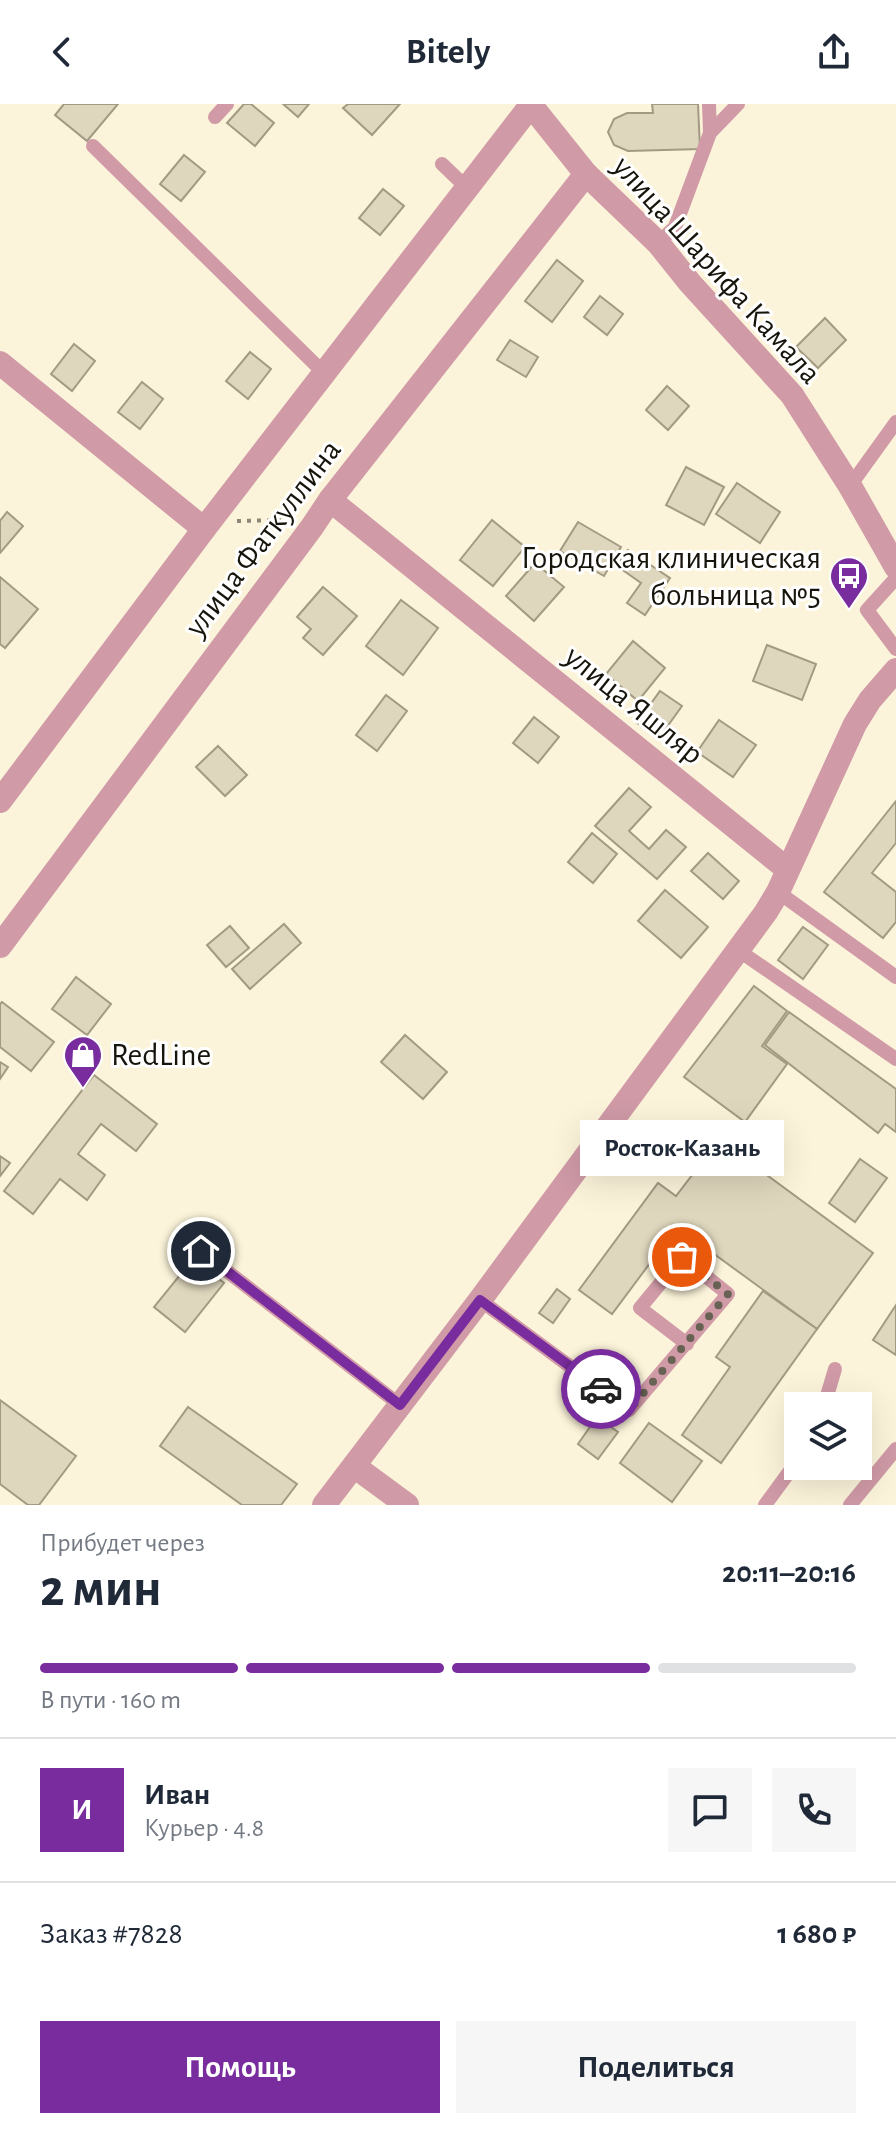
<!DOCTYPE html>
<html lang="ru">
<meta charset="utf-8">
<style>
:root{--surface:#fff;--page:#f6f6f7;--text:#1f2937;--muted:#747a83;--line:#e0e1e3;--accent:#792c9d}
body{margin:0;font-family:"Alegreya Sans",sans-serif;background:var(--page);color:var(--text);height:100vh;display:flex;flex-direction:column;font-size:30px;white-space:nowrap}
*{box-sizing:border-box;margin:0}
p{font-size:26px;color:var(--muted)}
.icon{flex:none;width:44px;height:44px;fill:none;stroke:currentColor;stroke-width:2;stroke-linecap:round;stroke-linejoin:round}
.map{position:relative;height:1401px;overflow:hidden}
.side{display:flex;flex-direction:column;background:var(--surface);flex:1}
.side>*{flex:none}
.buttons{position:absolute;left:784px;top:1288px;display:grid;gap:16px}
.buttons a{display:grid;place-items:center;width:88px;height:88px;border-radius:0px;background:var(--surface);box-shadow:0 8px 32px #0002;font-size:40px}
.pin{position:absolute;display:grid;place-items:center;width:68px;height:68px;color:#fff;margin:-34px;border:4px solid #fff;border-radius:50%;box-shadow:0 2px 8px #0007}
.courier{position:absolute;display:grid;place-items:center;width:80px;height:80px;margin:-40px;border:6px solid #792c9d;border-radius:50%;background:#fff;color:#222;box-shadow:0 2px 10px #0007}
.bubble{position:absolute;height:56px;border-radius:0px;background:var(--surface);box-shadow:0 8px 32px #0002;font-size:26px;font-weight:700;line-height:56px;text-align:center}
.summary em{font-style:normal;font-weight:700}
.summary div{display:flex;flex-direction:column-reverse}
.summary{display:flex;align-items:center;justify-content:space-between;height:136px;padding:0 40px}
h1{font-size:52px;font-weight:700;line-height:60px}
.bar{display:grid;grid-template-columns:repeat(4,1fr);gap:12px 8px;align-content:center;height:96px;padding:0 40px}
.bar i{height:10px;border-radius:6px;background:var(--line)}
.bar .selected{background:var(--accent)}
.bar p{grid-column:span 4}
.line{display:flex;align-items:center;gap:20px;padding:0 40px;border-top:2px solid var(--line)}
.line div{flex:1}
.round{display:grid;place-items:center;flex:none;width:84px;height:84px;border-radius:0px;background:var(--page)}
.primary-button{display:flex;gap:16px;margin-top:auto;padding:16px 40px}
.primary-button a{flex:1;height:92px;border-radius:0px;background:var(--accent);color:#fff;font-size:32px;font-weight:700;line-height:92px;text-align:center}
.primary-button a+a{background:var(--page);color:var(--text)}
header{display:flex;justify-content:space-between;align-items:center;height:104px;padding:0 40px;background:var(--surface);font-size:36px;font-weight:700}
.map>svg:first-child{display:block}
.building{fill:#dfd7bd;stroke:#a29a82;stroke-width:2}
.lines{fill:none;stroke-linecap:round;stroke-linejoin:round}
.path{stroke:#8d8775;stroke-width:4;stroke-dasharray:4 6;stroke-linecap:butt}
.lane{stroke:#d09aa7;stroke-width:14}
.street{stroke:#d09aa7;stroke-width:24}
.done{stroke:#676253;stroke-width:8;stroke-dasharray:0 14.4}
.route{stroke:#792c9d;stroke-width:10}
.labels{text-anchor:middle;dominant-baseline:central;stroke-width:6;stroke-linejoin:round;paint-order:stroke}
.street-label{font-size:32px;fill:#17140b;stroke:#fff}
.poi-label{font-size:32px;fill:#17140b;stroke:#fff;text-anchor:end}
</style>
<header><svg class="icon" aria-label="back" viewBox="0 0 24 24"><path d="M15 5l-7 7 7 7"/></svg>Bitely<svg class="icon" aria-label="share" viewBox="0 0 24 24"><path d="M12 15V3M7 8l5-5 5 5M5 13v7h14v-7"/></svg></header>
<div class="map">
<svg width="896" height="1401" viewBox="0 0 896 1401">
<rect width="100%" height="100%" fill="#fcf4da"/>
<g class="building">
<path d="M64,0H118L87,37L55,11Z"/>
<path d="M244,0H251L274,19L255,42L227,19Z"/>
<path d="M283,0H309L298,13Z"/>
<path d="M348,0H400L372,31L343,4Z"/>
<path d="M652,0H698L700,45L628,47L614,41L608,28L614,15L627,9H653Z"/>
<path d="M184,51L205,68L181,97L160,80Z"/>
<path d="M383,85L404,102L380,131L359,114Z"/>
<path d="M557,156L583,177L552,218L525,197Z"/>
<path d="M600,192L623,210L607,231L584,213Z"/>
<path d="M825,214L846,236L818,264L796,243Z"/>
<path d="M510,236L538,253L526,273L497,256Z"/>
<path d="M74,240L95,257L72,287L51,270Z"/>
<path d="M250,248L271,265L248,295L226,277Z"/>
<path d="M142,278L163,295L140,325L118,308Z"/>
<path d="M667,282L689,302L668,326L646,306Z"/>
<path d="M686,363L724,383L704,421L666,401Z"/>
<path d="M737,379L780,408L760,439L716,410Z"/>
<path d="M7,408L23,422L0,449V417Z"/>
<path d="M492,416L525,443L493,482L460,456Z"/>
<path d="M578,418L621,443L604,472L560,447Z"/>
<path d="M628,446L670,474L645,511L627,499L641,479L617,462Z"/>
<path d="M535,459L564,483L534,517L506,492Z"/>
<path d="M0,473L38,505L5,544L0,540Z"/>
<path d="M323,483L357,512L323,551L303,534L311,525L297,513Z"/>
<path d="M401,496L438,524L403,571L366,542Z"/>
<path d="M633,537L665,564L638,597L606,570Z"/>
<path d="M767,541L816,560L802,596L753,577Z"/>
<path d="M660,587L682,602L659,634L637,619Z"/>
<path d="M386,591L407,607L377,647L356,631Z"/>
<path d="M534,613L559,633L538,659L513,639Z"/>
<path d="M719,616L756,641L733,673L697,648Z"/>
<path d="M218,642L247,671L225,692L196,663Z"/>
<path d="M629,684L651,703L629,727L649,745L666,726L686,743L657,775L595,722Z"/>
<path d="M896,697V739L872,769L896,788V818L883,834L824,788Z"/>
<path d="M592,729L617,750L593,779L568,758Z"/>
<path d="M708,749L739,777L723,795L691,767Z"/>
<path d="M665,786L708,823L681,854L638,817Z"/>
<path d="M284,820L301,839L250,885L232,865Z"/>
<path d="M230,822L249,844L226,863L207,841Z"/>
<path d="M803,823L828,841L803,875L778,856Z"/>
<path d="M76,873L111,900L87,931L52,905Z"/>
<path d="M754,882L787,907L762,942L787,960L745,1018L684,973Z"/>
<path d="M2,898L54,938L31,967L0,943V900Z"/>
<path d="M789,908L896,985V1028L885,1020L878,1029L765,941Z"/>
<path d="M405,931L447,968L423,995L381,958Z"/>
<path d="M0,958L8,963L0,975Z"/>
<path d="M94,971L157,1020L136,1047L101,1020L78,1050L105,1071L87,1096L60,1075L33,1110L4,1087Z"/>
<path d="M719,1036L873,1149L817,1225L677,1123L612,1210L579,1186L658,1079L676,1092Z"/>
<path d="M0,1052L10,1059L0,1072Z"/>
<path d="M860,1055L887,1074L855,1118L829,1099Z"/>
<path d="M193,1155L224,1179L185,1228L154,1203Z"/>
<path d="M557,1185L570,1195L553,1219L539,1209Z"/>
<path d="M763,1187L817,1225L721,1359L682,1331L730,1263L716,1253Z"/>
<path d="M896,1201V1251L873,1236Z"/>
<path d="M0,1296L76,1352L39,1401H28L0,1380Z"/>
<path d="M188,1303L297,1380L281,1401H242L160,1342Z"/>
<path d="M597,1313L618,1328L598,1355L578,1340Z"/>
<path d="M649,1319L702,1357L672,1398L620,1359Z"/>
</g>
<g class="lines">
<path class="path" d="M237,417L288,416"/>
<g class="lane">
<path d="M709,0L710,29"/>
<path d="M215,13L227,0"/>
<path d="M93,42L324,269"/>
<path d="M442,60L466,83"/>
<path d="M658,139L675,123L710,29L738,0"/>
<path d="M850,382L896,318"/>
<path d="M896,474L867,506L896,545"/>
<path d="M778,788L896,873"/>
<path d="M738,846L896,955"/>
<path d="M201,1147L400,1301"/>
<path d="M480,1196L629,1306L728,1190L682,1153L640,1204L687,1240"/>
<path d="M824,1302L835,1265"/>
<path d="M765,1401L798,1356"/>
<path d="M850,1401L896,1345"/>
</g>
<g class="street">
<path d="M530,0L586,70L658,139L690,179L792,291L850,382L896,463"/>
<path d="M0,259L204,425"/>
<path d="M330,396L787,765"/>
<path d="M0,697L204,425L531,1"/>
<path d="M0,842L312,423L330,396L586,70"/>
<path d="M354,1362L407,1401"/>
<path d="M324,1401L480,1196L766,808L778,788L855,620L870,596L896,566"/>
</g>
</g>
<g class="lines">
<path class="done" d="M601,1285L629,1306L728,1190L682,1153"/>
<path class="route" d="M201,1147L400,1301L480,1196L601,1285"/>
</g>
<defs>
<g id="bus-pin" transform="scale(2)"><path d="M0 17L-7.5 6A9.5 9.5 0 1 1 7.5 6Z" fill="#792c9d" stroke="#fff"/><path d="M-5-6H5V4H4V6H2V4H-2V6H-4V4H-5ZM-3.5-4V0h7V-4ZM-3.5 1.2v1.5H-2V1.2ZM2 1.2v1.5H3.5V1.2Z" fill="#fff"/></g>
<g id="shop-pin" transform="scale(2)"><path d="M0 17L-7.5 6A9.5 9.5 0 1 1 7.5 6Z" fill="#792c9d" stroke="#fff"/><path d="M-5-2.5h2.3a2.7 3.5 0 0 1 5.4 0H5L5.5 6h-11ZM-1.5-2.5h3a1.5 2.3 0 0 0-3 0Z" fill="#fff"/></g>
</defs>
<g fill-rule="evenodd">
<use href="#bus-pin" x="849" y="472"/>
<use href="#shop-pin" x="83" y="951"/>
</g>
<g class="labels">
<g class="street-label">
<text transform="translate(717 166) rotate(48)">улица Шарифа Камала</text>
<text transform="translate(263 434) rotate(-53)">улица Фаткуллина</text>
<text transform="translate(634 601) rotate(39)">улица Яшляр</text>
</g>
<g class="poi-label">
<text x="821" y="454">Городская клиническая<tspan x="821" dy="37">больница №5</tspan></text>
<text x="111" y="951" text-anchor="start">RedLine</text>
</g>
</g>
</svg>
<div class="buttons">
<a><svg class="icon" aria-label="layers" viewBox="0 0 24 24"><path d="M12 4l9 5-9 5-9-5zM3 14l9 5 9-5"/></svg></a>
</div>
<div class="pin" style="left:682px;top:1153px;background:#ea580c"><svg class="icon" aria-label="bag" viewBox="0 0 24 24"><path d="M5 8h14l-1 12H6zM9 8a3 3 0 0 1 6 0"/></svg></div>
<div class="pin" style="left:201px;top:1147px;background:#1f2937"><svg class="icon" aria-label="home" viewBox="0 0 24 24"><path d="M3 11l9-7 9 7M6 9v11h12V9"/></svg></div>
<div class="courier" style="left:601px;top:1285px"><svg class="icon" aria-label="car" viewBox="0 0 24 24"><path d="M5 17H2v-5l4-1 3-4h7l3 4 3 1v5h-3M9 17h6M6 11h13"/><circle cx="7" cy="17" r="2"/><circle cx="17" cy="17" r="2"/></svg></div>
<div class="bubble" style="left:580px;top:1016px;width:204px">Росток-Казань</div>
</div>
<section class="side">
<div class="summary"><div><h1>2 мин</h1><p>Прибудет через</p></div><em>20:11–20:16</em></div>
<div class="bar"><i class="selected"></i><i class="selected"></i><i class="selected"></i><i></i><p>В пути · 160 m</p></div>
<div class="line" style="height:144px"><b class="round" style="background:var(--accent);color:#fff">И</b><div><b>Иван</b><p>Курьер · 4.8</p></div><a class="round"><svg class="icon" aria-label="chat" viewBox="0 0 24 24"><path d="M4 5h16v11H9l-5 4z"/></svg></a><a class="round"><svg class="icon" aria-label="phone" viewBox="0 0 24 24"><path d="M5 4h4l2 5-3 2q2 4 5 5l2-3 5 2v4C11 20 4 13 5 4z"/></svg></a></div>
<div class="line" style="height:104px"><div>Заказ #7828</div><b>1 680 ₽</b></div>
<div class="primary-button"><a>Помощь</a><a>Поделиться</a></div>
</section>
